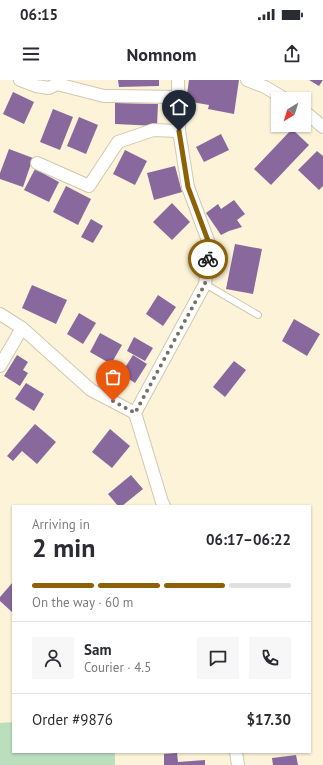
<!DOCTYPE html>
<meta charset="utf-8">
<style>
:root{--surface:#fff;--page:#f7f7f7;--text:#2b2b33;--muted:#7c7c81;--line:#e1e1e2;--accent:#8d6207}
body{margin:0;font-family:"PT Sans",sans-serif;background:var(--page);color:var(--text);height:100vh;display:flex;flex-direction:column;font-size:15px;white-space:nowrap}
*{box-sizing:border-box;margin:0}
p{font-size:13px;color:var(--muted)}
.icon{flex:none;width:22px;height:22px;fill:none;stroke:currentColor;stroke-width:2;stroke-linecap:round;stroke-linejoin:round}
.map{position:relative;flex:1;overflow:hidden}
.sheet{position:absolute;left:12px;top:425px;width:299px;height:248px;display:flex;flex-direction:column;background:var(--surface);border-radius:0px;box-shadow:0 1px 3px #0004}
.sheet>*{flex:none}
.needle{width:26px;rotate:218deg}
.fabs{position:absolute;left:271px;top:12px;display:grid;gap:8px}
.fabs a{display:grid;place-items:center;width:40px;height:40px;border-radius:0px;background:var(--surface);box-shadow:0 1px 3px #0004;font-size:20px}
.pin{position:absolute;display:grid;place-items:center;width:34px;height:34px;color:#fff;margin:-41px -17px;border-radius:50% 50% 50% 0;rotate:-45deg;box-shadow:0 0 4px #0007}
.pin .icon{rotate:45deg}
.courier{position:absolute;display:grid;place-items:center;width:40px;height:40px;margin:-20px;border:3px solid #8d6207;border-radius:50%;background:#fff;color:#222;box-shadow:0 1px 5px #0007}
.headline em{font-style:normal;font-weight:700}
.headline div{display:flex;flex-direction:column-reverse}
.headline{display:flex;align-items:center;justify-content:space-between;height:68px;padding:0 20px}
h1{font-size:26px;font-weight:700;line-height:30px}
.bar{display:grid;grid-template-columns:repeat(4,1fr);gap:6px 4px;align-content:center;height:48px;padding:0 20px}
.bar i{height:5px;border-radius:3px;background:var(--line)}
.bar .current{background:var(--accent)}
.bar p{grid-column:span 4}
.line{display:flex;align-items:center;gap:10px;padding:0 20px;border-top:1px solid var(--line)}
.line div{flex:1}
.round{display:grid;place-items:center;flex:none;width:42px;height:42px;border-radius:0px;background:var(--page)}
.status{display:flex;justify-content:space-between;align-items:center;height:28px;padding:0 20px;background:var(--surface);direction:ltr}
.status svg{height:11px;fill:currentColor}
header{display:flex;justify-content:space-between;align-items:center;height:52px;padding:0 20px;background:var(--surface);font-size:18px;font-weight:700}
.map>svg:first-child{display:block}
.green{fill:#bbdfbd}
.building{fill:#89699d}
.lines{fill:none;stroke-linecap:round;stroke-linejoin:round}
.lane-casing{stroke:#d0c8af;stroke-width:8}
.street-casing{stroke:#d0c8af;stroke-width:14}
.lane{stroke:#fff;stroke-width:6}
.street{stroke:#fff;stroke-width:12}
.done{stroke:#777162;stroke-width:4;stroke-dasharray:0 7.2}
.route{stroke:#8d6207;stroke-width:5}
</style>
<div class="status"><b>06:15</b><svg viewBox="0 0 49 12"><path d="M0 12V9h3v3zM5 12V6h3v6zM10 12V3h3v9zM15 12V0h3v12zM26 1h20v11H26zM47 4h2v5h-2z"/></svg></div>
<header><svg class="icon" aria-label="menu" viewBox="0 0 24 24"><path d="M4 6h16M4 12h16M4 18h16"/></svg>Nomnom<svg class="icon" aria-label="share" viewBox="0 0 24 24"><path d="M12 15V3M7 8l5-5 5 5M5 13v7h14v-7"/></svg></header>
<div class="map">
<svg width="323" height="685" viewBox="0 0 323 685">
<rect width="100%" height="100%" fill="#fcf3d9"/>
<path class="green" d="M13,642V672H115V685H0V643Z"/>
<g class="building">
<path d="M118,0H159V6L119,7Z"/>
<path d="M189,0H239L234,34L208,29L209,25L186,21Z"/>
<path d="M309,0H323L319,6Z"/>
<path d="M13,12L34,22L24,44L3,34Z"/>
<path d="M115,23L158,24L157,46L115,44Z"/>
<path d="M53,29L73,37L60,70L40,62Z"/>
<path d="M79,37L98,45L86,74L67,66Z"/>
<path d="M292,49L309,65L271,105L254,89Z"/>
<path d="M221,54L229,70L204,82L196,67Z"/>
<path d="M9,69L33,78L23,107L0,99V93Z"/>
<path d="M125,70L147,81L135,105L113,94Z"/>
<path d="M317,71L323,76V106L319,110L298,90Z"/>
<path d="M175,86L182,112L154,120L147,93Z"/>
<path d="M35,89L59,102L49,122L24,110Z"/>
<path d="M66,106L91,119L78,145L53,132Z"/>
<path d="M234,120L245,134L237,140L242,147L229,151L221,155L206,133L218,124L221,129Z"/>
<path d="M172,123L190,142L172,160L153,142Z"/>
<path d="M91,139L103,146L93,163L81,157Z"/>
<path d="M235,164L262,169L253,214L226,209Z"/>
<path d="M32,205L67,220L56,244L22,228Z"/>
<path d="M158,215L176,227L163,246L146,234Z"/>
<path d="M79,233L96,243L83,264L67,254Z"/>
<path d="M294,239L320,254L307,276L282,261Z"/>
<path d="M100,253L122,265L111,284L90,272Z"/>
<path d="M134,257L153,268L145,281L127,271Z"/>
<path d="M17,275L28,282L23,290L28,293L20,306L4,296Z"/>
<path d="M133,275L147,284L135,303L121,294Z"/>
<path d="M234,281L246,290L225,317L213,307Z"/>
<path d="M26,303L44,314L34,331L15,319Z"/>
<path d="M35,344L56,362L37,384L22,371L13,381L7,376Z"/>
<path d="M110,349L130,366L112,388L92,372Z"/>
<path d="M131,395L143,409L122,426H118L108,414Z"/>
<path d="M13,502V533L0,521V517Z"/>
<path d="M177,673L178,682L205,680V685H164V674Z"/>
<path d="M296,675L298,685H273L272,678Z"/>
</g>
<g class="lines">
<g class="lane-casing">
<path id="lane" d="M205,204L258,235"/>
</g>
<g class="street-casing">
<g id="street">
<path d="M20,0L36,6L49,8L57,4L104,16H116L178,17"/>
<path d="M247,0L265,7L285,19"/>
<path d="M304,31L323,47"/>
<path d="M37,83L89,106L118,62L153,50L179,51"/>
<path d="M0,234L22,248L91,310L135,333"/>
<path d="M0,286L22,248"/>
<path d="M164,426L162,422L135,333L205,204L210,166L188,107L179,51L178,0"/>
<path d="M236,672L238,685"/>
</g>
</g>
<use href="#lane" class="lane"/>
<use href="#street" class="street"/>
</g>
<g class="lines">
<path class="done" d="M113,321L135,333L205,204L208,179"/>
<path class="route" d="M179,51L188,107L210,166L208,179"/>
</g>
</svg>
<div class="fabs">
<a><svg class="needle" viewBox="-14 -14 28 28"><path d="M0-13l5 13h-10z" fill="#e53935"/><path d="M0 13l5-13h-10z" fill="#7c7c81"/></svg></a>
</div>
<div class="pin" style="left:113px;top:321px;background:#ea580c"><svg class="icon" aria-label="bag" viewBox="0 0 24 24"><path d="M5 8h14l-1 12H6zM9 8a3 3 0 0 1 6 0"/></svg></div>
<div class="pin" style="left:179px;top:51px;background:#1f2937"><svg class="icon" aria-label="home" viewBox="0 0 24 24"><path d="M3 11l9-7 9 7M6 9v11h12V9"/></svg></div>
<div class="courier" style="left:208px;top:179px"><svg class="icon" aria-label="bike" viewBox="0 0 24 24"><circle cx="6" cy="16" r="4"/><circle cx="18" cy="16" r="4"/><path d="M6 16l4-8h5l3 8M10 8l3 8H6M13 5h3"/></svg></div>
<section class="sheet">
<div class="headline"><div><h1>2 min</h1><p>Arriving in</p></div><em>06:17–06:22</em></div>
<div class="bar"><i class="current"></i><i class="current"></i><i class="current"></i><i></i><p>On the way · 60 m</p></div>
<div class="line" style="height:72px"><a class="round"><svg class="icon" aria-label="person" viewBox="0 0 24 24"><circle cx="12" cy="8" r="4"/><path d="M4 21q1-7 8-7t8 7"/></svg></a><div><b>Sam</b><p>Courier · 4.5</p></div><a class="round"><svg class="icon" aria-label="chat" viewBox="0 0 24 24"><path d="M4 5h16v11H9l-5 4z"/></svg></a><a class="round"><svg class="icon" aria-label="phone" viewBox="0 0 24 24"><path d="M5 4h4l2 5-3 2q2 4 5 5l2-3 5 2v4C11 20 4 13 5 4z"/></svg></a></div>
<div class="line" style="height:52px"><div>Order #9876</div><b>$17.30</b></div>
</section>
</div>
